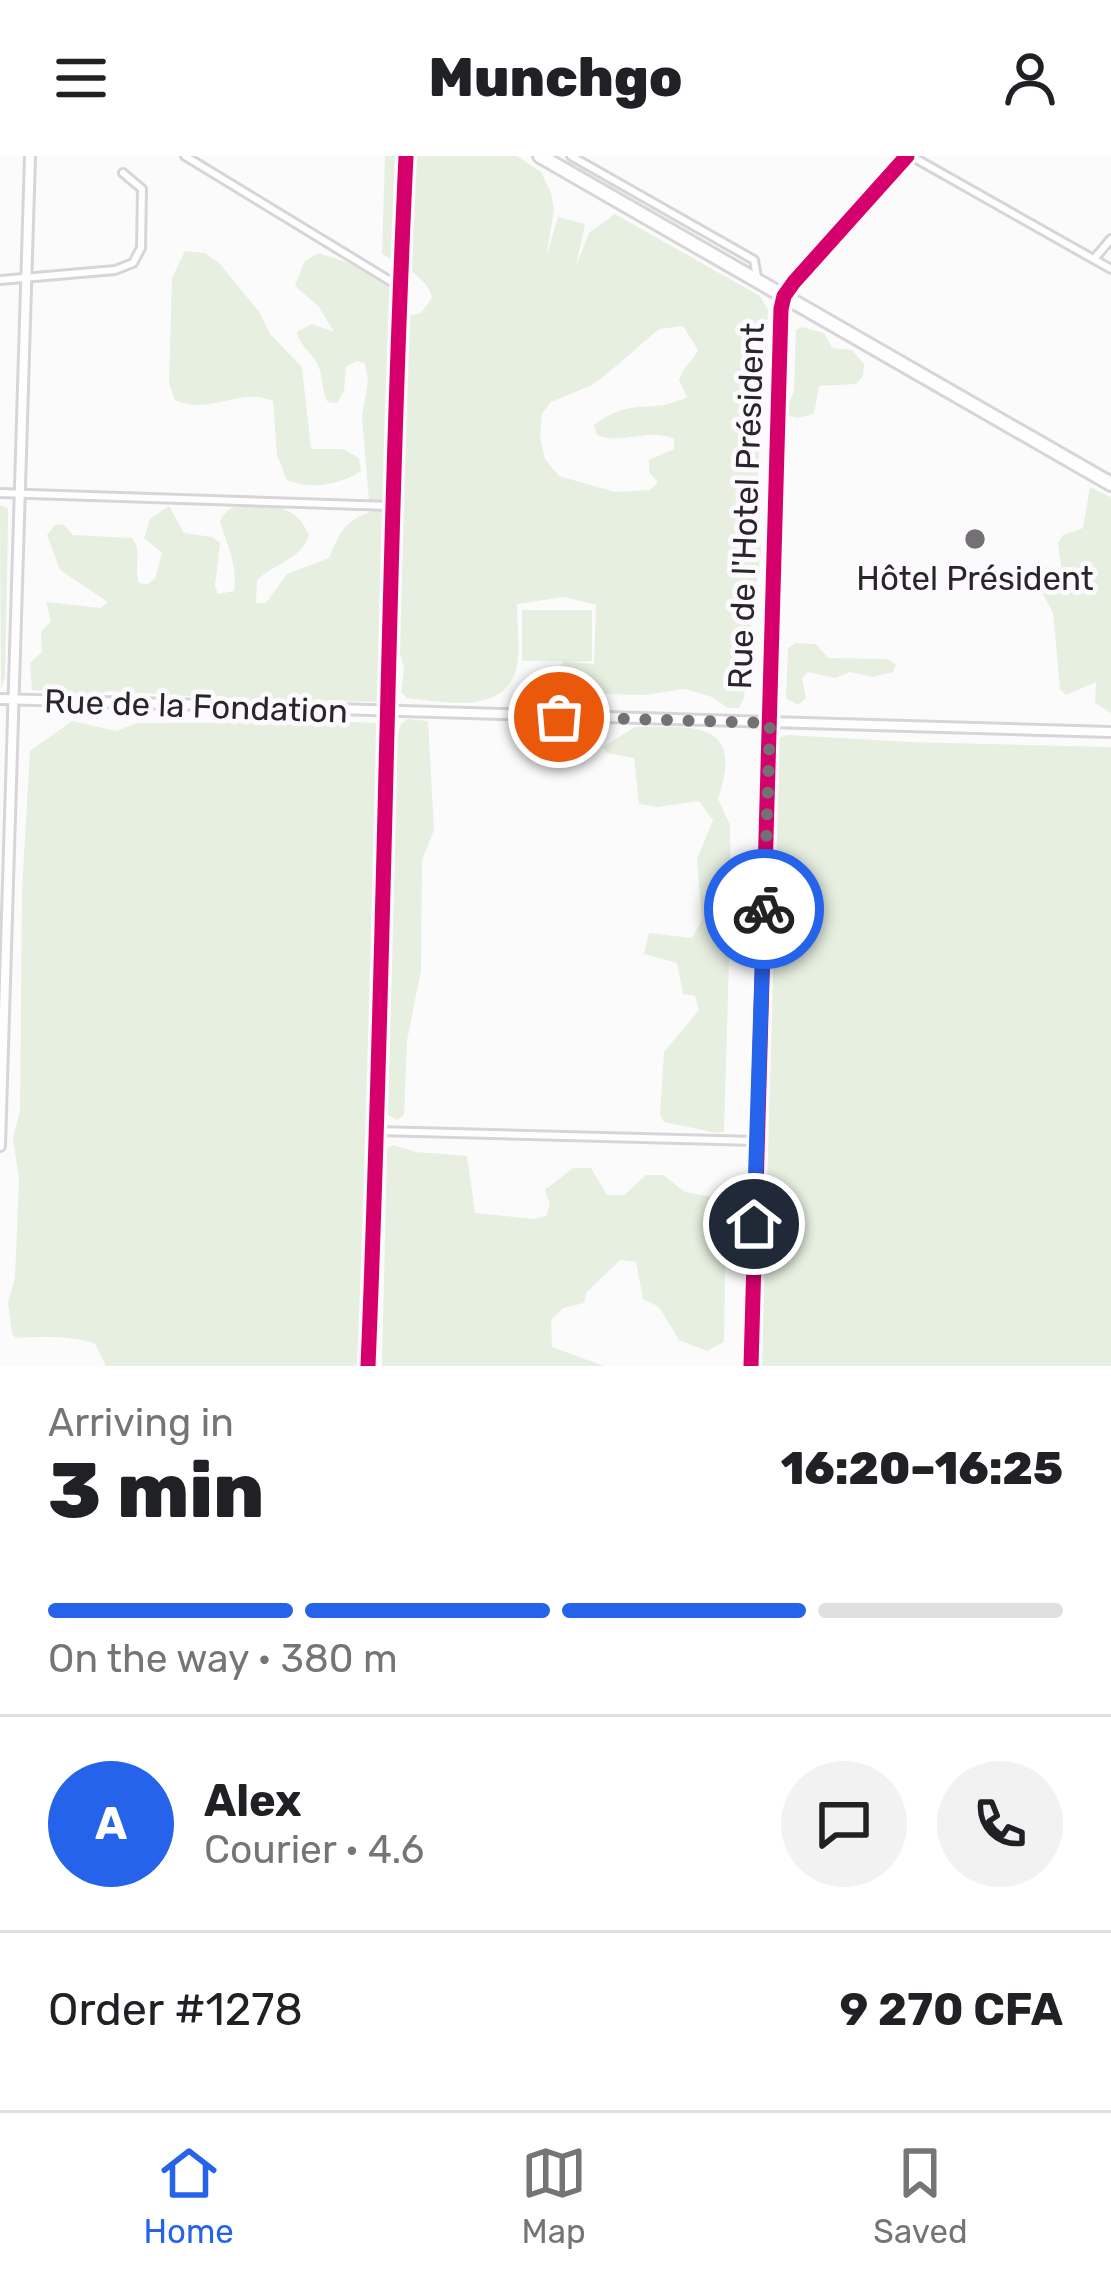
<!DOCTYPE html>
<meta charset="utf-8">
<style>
:root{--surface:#fff;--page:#f2f2f2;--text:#202124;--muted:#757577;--line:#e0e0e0;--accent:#2563eb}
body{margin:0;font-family:Rubik,sans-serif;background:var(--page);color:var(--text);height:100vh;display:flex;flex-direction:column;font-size:45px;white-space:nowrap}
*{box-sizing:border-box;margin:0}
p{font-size:39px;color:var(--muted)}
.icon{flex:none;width:66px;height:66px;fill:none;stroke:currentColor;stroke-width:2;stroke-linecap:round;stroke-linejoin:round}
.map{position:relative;height:1210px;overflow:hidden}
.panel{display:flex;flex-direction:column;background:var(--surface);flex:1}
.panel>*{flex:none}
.pin{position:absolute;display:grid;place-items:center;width:102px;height:102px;color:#fff;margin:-51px;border:6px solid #fff;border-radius:50%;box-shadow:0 3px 12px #0007}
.courier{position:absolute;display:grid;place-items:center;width:120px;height:120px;margin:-60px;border:9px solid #2563eb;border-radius:50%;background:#fff;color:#222;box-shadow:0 3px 15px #0007}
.head em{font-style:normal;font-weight:800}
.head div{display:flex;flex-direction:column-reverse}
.head{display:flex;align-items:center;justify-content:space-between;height:204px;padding:0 48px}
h1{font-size:78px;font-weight:800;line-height:90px}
.bar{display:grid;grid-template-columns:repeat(4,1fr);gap:18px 12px;align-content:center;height:144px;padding:0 48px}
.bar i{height:15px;border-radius:9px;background:var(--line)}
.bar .selected{background:var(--accent)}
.bar p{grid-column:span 4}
.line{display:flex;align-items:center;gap:30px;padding:0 48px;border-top:3px solid var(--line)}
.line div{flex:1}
.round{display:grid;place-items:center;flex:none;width:126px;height:126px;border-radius:63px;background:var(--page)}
header{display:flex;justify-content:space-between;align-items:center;height:156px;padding:0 48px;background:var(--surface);font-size:54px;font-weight:800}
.menu{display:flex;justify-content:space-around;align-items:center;height:168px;border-top:3px solid var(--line);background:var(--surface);font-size:33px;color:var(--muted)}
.menu a{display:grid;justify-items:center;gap:6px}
.menu .selected{color:var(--accent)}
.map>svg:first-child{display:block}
.green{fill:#e6efe0;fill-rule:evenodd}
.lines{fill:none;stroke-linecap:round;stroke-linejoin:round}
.minor-casing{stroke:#d8d5d9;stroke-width:12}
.tertiary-casing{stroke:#d8d5d9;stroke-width:14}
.trunk-casing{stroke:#d8d5d9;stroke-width:18}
.minor{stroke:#fffeff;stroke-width:6}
.tertiary{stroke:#fffeff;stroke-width:8}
.trunk{stroke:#fffeff;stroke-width:12}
.cycleway-casing{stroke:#fcfafd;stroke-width:22}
.cycleway{stroke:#d6006c;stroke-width:15}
.done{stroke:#737174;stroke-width:12;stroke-dasharray:0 21.6}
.route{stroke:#2563eb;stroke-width:15}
.poi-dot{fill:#737174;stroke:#fcfafd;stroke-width:4.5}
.labels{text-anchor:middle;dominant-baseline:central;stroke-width:10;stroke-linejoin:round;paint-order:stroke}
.street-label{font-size:33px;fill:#29262b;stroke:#fcfafd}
.poi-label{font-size:33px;fill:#29262b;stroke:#fcfafd}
</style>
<header><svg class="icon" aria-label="menu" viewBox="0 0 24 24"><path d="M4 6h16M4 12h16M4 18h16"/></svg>Munchgo<svg class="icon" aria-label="person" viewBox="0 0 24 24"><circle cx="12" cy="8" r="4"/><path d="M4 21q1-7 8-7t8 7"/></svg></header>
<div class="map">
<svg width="1111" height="1210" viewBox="0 0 1111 1210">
<rect width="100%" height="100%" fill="#fcfbfc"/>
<g class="green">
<path d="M385,0H517L541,16L551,37L554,54L546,102L558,61L585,68L576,110L589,77L615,58L760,140L768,154L758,317L761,398L753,446L744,542L739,552H728L712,541L685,533L645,539L557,537C549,522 555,518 564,505H522V454H592V505L568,506L594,508L596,449L564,441L517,448C517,468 521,495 516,514C503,559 441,546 407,542L401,536L404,512L401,501L393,498L385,505L381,546L215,542L109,535L92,540L32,534L30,507L42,496L41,476L51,465L46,446L101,452L108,446L60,414L47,379L55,369L63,368L73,379L132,382C143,395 133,412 139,427L147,428L155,423L162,397L144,382L150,363L169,350L184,377L212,381L220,387L215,430L218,438L234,435C238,408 227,391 220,365C231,338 280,345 298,362C303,367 306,373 309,379C302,403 275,407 257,424L256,447H266L287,418L329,402C339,378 344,365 370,356L362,261L368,225L365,207L357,205L346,211L344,235L337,247L328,246C320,233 324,216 315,204C307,192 300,190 297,176L312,168L334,176L319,151L295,130L304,106L318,97L349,107L403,140L405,160L421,157L432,142C429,122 399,107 382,98ZM683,170L698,194C692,206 683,211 679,224L687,241C649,260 635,239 594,269L597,279C623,290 648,271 674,283V293L649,304V316L658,326L650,334L615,336L559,320L545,303L540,281L542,258L551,246L592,229L608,217L659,173Z"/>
<path d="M185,95L205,97L220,108L260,157L270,178L302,211L311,293H343L359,302L361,315C340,329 310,334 287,324L277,299L273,245C238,231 209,260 175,244L169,228L172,122Z"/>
<path d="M802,171L824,177L832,192L852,194L864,208L863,220L856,228L819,230L814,258L797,262L788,259L787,250L794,236L796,174Z"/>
<path d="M1090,331L1111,341V557L1095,547L1096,526L1066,539L1060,533L1053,457L1031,416L1043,409L1056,418L1062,416L1058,387L1063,379L1083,372Z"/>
<path d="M0,349L8,352V368L5,521L1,533Z"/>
<path d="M796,487L816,488L828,502L887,503L896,508L893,516L873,521L850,516L835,522L808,516L802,522L806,542L798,549L786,542L788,492Z"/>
<path d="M408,563L428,565L434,674L422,704L421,814L407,885L404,959L397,964L388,959L397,581L401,568Z"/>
<path d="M72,565L116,575L137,567L353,566L379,567L382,575L363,1210H106L95,1188C72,1179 41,1181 16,1182L12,1178L8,1147L15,1122L19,1022L13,982L20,955L22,734L30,595Z"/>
<path d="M635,571C694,571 745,563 718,643L730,669L731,736L724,975L717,977L664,966L660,959L664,896L699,854L695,840L683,838L677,807L644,798L649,777L692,782L702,764L697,703L713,664L699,645L657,651L639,648L634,602L607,597L603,591Z"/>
<path d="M788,579L908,586L1111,591V1210H759L778,582Z"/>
<path d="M393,989L416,996L467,1000L475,1057L534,1063L546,1060L550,1049L545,1034L573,1012H591L607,1039H624L646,1019H663L685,1036L718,1042L726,1057L724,1186L707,1195L679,1184L659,1151L643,1143L636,1106L620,1104L586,1137L584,1147L563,1152L551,1164L552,1191L604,1210H382L387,992Z"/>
</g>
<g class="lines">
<g class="minor-casing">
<g id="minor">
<path d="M185,0L400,131"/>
<path d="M571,0L754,104L757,121"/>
<path d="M911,0L1111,113"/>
<path d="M1094,103L1111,83"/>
<path d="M0,124L115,114L133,107L141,92L142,33L123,17"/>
<path d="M0,337L390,350"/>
<path d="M378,975L756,985"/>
<path d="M368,1210C385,807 387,403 406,0"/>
<path d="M751,1210L781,153L784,140L794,126L907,0"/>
</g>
</g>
<g class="tertiary-casing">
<g id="tertiary">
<path d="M0,543L1111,576"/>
<path d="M0,990L30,0"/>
</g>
</g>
<g class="trunk-casing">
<path id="trunk" d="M540,0L1111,328"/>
</g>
<use href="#minor" class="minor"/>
<use href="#tertiary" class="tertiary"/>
<use href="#trunk" class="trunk"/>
<g class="cycleway-casing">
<g id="cycleway">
<path d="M368,1210C385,807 387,403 406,0"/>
<path d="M751,1210L781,153L784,140L794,126L907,0"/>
</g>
</g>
<use href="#cycleway" class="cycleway"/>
</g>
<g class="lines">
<path class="done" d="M559,561L770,567L764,753"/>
<path class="route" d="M754,1068L764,753"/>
</g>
<circle class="poi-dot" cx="975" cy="383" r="12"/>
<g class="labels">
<g class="street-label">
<text transform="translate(746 350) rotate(-88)">Rue de l'Hotel Président</text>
<text transform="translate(196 550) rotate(2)">Rue de la Fondation</text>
</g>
<g class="poi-label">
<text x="975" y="422">Hôtel Président</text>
</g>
</g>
</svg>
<div class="pin" style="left:559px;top:561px;background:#ea580c"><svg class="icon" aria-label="bag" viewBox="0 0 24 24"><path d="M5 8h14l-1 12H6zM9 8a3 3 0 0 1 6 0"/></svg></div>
<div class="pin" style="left:754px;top:1068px;background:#1f2937"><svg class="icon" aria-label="home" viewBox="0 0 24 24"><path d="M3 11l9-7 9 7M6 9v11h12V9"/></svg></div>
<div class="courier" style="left:764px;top:753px"><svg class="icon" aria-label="bike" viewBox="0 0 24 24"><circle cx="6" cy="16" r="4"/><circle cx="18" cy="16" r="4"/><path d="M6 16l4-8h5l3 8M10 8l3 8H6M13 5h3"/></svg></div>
</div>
<section class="panel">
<div class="head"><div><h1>3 min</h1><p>Arriving in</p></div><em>16:20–16:25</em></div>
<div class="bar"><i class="selected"></i><i class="selected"></i><i class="selected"></i><i></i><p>On the way · 380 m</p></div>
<div class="line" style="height:216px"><b class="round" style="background:var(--accent);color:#fff">A</b><div><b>Alex</b><p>Courier · 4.6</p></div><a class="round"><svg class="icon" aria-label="chat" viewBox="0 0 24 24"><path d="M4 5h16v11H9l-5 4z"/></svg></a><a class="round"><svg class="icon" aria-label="phone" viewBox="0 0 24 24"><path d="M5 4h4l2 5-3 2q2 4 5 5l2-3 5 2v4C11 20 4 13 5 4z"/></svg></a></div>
<div class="line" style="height:156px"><div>Order #1278</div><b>9 270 CFA</b></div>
</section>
<nav class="menu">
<a class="selected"><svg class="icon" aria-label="home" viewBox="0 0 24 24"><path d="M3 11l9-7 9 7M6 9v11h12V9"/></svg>Home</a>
<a><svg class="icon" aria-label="map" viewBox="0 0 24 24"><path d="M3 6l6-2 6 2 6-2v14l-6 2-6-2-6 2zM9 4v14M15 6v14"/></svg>Map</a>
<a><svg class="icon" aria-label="saved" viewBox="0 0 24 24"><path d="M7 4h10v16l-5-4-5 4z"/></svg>Saved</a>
</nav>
